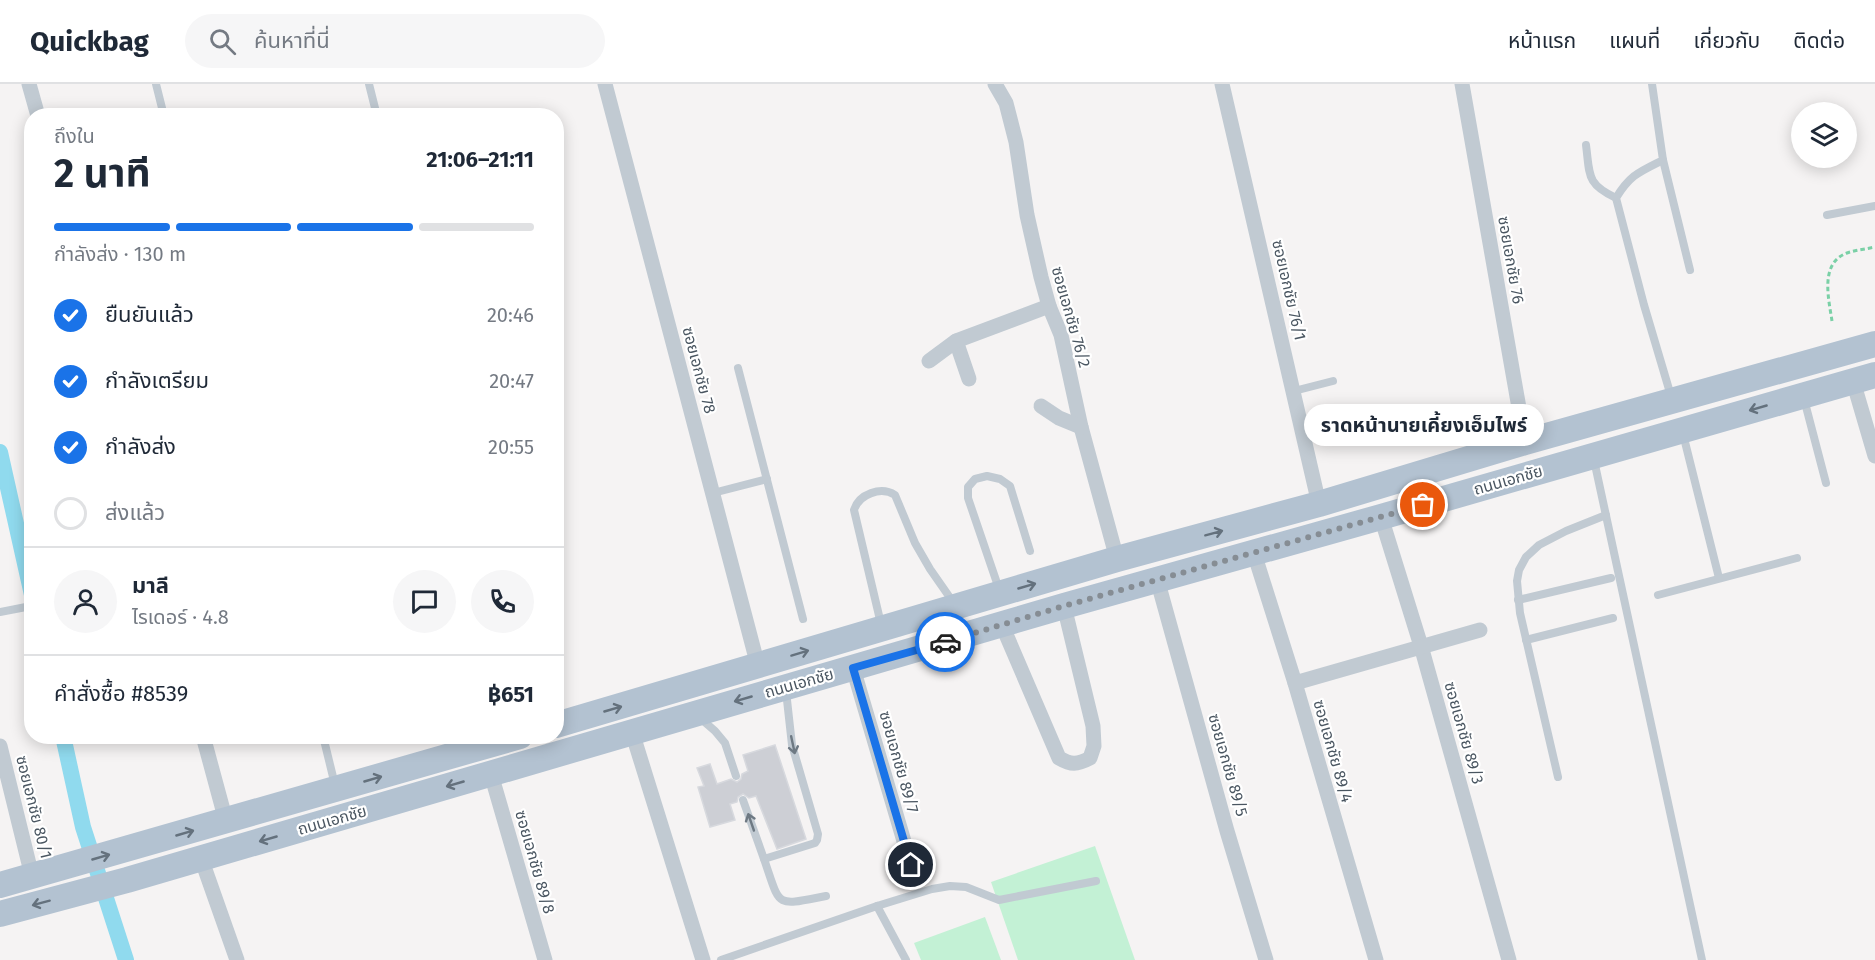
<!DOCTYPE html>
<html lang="th">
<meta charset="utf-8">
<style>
:root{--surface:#fff;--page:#f6f6f7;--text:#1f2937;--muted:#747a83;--line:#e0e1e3;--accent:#1a73e8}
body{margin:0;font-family:"Fira Sans","Noto Sans Thai",sans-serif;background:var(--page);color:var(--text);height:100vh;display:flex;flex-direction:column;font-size:22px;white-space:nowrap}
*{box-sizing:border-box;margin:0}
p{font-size:20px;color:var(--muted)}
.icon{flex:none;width:33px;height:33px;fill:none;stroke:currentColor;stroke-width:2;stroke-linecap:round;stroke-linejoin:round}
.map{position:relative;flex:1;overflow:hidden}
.drawer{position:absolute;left:24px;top:24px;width:540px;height:636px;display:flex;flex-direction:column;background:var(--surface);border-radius:24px;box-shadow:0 3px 15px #0003}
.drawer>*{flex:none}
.tools{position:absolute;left:1791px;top:18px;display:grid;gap:12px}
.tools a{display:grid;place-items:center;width:66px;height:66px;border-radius:50%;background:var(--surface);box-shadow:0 3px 15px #0003;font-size:30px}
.pin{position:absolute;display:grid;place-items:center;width:51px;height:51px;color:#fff;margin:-26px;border:3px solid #fff;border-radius:50%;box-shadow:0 2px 6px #0007}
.courier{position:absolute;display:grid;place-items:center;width:60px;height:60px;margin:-30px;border:4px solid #1a73e8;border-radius:50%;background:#fff;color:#222;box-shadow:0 2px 8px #0007}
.bubble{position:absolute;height:42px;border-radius:21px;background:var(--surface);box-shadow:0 3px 15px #0003;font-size:20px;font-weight:700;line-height:42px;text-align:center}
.head em{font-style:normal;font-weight:700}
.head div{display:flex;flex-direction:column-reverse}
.head{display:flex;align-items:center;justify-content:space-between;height:102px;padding:0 30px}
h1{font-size:39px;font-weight:700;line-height:45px}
.bar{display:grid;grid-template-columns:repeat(4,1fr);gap:9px 6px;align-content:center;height:72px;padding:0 30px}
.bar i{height:8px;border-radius:4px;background:var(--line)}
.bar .on{background:var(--accent)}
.bar p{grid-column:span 4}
.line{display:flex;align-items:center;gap:15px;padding:0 30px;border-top:2px solid var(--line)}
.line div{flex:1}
.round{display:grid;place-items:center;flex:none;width:63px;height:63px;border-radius:32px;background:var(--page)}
ol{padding:0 30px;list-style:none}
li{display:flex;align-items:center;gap:18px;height:66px}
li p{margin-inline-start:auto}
li .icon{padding:6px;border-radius:50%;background:var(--accent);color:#fff;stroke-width:4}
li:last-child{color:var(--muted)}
li i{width:33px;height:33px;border:3px solid var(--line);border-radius:50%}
header{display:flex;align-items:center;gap:36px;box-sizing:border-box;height:84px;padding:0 30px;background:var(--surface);border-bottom:2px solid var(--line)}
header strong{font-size:28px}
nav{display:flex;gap:33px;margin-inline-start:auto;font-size:21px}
.search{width:420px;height:54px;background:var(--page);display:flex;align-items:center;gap:15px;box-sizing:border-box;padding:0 21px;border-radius:33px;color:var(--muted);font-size:22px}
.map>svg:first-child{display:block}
.green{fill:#c3f1d5}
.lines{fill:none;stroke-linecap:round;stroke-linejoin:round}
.canal{stroke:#90daee;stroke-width:16}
.building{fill:#cdcfd5;stroke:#d7d9de;stroke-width:1.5}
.path{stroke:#7ad0a6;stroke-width:3;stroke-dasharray:4.5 3;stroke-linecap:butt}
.service{stroke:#c1cad2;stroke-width:8}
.minor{stroke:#c1cad2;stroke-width:15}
.primary{stroke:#b3c2d1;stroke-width:26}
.oneway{stroke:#64717d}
.oneway2{stroke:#6e7983}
.done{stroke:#868d94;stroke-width:6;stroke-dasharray:0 10.8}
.route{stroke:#1a73e8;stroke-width:8}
.labels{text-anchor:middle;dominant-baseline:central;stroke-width:4.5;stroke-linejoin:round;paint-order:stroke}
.street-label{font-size:16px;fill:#4a5661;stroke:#fff}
</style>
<header>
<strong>Quickbag</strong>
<div class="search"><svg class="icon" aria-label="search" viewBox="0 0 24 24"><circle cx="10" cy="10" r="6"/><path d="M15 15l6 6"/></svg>ค้นหาที่นี่</div>
<nav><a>หน้าแรก</a><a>แผนที่</a><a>เกี่ยวกับ</a><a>ติดต่อ</a></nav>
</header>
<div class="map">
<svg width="1875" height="876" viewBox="0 0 1875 876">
<rect width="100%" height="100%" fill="#f5f3f3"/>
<g class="green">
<path d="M1095,762L1135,876H1018L991,798Z"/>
<path d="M985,833L1001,876H921L914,859Z"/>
</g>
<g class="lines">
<g class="canal">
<path d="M0,368L32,511"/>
<path d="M63,652L83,743L126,876"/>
</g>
</g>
<path class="building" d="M775,661L806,755L777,765L756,712L749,714L743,710L738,713L737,718L730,720L735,736L710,743L698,703L704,702L697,684L710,680L717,700L731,695L737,698L741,695L742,690L748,687L743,671Z"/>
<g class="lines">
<path class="path" d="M1832,237C1829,216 1819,179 1847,169C1856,166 1866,165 1875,163"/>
<g class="service">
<path d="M156,0L164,32"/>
<path d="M369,0L377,32"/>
<path d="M1652,0L1663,76C1639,88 1630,91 1616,114L1644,221L1671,312"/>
<path d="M1586,61C1590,91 1586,100 1616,114"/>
<path d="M1663,76L1690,186"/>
<path d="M1827,131L1875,122"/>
<path d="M738,284L803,535"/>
<path d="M1294,307L1333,297"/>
<path d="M1804,315L1826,399"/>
<path d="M1683,350L1719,494"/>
<path d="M1594,376L1702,876"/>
<path d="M713,409L767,395"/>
<path d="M999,505L968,414V403L975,395L987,392L1000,395L1010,402L1030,467"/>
<path d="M1658,511L1797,474"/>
<path d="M1518,516L1611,494"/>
<path d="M0,528L26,523"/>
<path d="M881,540L854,426C859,410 881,402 895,411L915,459L930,485L953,518"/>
<path d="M1526,556L1613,534"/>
<path d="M700,634L715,647L725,659L736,692"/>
<path d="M323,652L335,701"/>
<path d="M1558,693L1520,529L1517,497L1519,486L1526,473L1539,461L1566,447L1606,431"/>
<path d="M743,716L764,775L815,759L817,756L818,750L792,661L786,607"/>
<path d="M764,775C781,824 774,822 826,812"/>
<path d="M877,822L906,876"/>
<path d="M721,876L877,822L932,805L950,802L966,803L999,816L1096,797"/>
</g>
<g class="minor">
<path d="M29,0L38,32"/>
<path d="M605,0L758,582"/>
<path d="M995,0L1006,19L1016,58L1027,131L1041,193L1049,222L1061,251L1081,343L1117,475"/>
<path d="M1222,0L1319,420"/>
<path d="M1462,0L1525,358"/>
<path d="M956,257L969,295"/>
<path d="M929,277L956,257L1049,222"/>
<path d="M1853,297L1875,372"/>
<path d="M1041,322L1059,334L1081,343"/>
<path d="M1381,433L1421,562L1509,876"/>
<path d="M1254,469L1295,599L1376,876"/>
<path d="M1157,495L1227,747L1266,876"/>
<path d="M1002,541L1059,674C1071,681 1077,681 1090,674L1094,662L1093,642L1064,522"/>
<path d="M853,584L911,781"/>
<path d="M1295,599L1480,546"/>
<path d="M632,648L703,876"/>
<path d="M203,652L226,737"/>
<path d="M0,662L32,792"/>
<path d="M491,690L545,876"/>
<path d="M201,774L237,876"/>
</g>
<g class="primary">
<path d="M556,641L1117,475L1319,420L1525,358L1875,260"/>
<path d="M0,801L520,652"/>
<path d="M0,830L127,796L1064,522L1381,433L1875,291"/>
</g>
</g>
<defs><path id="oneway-shaft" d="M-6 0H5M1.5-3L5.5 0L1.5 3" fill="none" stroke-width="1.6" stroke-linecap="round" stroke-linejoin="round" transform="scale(1.5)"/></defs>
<g class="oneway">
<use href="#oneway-shaft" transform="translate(1758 324) rotate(164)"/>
<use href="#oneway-shaft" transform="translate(1214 449) rotate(-15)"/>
<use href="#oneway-shaft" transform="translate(1027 502) rotate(-16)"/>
<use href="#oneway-shaft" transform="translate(800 569) rotate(-17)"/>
<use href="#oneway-shaft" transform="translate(743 615) rotate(164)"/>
<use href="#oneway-shaft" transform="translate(613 625) rotate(-16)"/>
<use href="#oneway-shaft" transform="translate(373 695) rotate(-16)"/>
<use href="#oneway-shaft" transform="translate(455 700) rotate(164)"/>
<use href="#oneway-shaft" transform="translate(185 749) rotate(-16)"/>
<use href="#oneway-shaft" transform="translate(268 755) rotate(164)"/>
<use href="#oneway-shaft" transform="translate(101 773) rotate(-16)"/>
<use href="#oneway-shaft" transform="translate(41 819) rotate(165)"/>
</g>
<g class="oneway2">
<use href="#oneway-shaft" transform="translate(793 661) rotate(78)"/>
<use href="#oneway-shaft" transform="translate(751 738) rotate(-109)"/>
</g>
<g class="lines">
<path class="done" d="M945,558L1064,522L1423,421"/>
<path class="route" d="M911,781L853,584L945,558"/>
</g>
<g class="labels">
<g class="street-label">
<text transform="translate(1511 176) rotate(80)">ซอยเอกชัย 76</text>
<text transform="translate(1289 206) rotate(77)">ซอยเอกชัย 76/1</text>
<text transform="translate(1071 233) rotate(74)">ซอยเอกชัย 76/2</text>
<text transform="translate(699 286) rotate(75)">ซอยเอกชัย 78</text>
<text transform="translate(1508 396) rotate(-16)">ถนนเอกชัย</text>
<text transform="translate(799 599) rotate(-16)">ถนนเอกชัย</text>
<text transform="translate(1464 649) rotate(74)">ซอยเอกชัย 89/3</text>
<text transform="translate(1333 667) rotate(74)">ซอยเอกชัย 89/4</text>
<text transform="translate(899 678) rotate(74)">ซอยเอกชัย 89/7</text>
<text transform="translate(1228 681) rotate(74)">ซอยเอกชัย 89/5</text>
<text transform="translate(34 723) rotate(76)">ซอยเอกชัย 80/1</text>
<text transform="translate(332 736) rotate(-16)">ถนนเอกชัย</text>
<text transform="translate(535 778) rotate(74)">ซอยเอกชัย 89/8</text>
</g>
</g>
</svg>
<div class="tools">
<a><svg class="icon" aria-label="layers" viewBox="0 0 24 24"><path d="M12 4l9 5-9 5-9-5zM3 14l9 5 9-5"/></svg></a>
</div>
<div class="pin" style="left:1423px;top:421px;background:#ea580c"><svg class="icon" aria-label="bag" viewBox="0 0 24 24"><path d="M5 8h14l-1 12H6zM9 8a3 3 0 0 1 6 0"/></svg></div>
<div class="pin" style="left:911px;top:781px;background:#1f2937"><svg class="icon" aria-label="home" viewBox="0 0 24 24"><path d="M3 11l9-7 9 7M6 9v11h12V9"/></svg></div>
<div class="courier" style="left:945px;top:558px"><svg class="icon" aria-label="car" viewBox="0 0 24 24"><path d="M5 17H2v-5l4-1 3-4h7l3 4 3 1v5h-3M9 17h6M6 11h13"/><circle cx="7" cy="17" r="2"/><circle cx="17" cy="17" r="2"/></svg></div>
<div class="bubble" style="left:1304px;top:320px;width:240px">ราดหน้านายเคี้ยงเอ็มไพร์</div>
<section class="drawer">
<div class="head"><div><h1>2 นาที</h1><p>ถึงใน</p></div><em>21:06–21:11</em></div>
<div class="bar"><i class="on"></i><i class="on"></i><i class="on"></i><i></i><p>กำลังส่ง · 130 m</p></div>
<ol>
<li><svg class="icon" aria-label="check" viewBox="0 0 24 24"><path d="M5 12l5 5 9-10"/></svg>ยืนยันแล้ว<p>20:46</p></li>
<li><svg class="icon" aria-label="check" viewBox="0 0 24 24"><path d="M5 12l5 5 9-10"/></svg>กำลังเตรียม<p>20:47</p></li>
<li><svg class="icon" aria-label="check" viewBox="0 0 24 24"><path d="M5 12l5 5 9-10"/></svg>กำลังส่ง<p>20:55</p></li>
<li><i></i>ส่งแล้ว</li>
</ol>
<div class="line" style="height:108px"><a class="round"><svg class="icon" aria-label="person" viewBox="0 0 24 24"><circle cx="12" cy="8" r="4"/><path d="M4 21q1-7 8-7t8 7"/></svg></a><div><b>มาลี</b><p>ไรเดอร์ · 4.8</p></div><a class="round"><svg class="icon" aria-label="chat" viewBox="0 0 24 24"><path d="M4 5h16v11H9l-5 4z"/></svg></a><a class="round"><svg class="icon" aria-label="phone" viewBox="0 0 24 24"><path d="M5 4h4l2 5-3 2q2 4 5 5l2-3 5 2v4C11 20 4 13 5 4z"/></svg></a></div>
<div class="line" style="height:78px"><div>คำสั่งซื้อ #8539</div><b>฿651</b></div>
</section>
</div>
